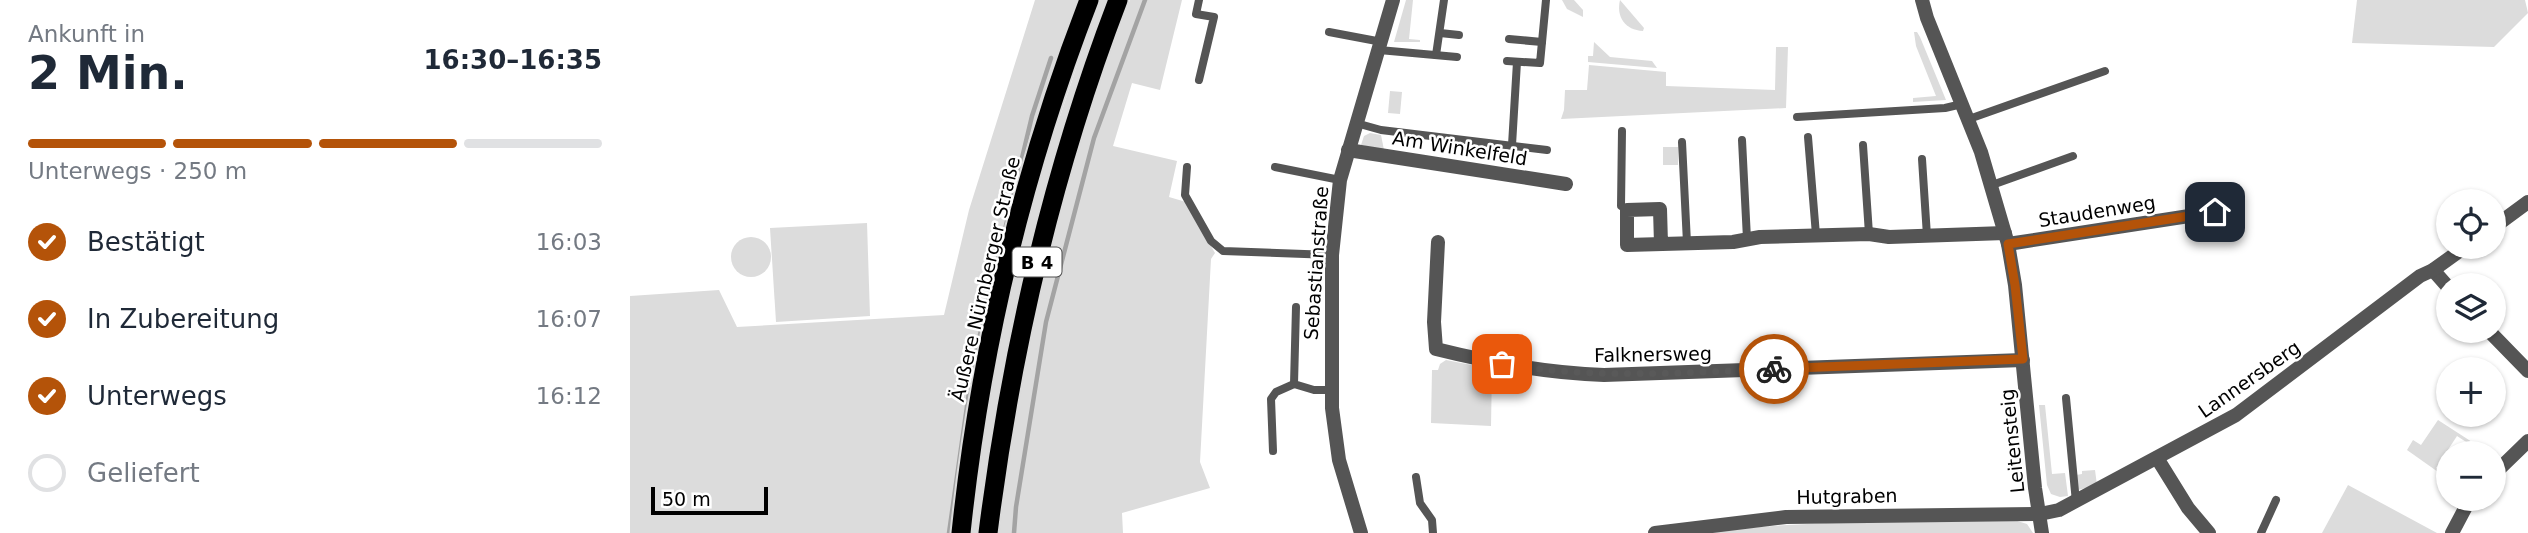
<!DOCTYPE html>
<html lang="de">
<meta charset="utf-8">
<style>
:root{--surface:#fff;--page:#f6f6f7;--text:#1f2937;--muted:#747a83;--line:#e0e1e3;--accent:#b45309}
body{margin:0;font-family:"DejaVu Sans",sans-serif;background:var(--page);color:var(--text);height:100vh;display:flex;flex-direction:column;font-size:26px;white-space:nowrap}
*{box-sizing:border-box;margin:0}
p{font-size:23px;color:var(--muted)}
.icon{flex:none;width:38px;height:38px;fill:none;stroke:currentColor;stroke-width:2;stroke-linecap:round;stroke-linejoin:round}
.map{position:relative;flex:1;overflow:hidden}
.sheet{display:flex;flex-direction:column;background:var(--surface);width:630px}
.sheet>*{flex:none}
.controls{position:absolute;left:1806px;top:189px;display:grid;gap:14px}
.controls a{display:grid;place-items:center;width:70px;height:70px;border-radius:50%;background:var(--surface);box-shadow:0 2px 5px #0004;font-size:35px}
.scale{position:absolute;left:21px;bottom:18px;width:117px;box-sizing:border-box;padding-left:7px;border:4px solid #000;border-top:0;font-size:19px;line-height:24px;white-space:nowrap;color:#000;-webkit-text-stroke:5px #fff;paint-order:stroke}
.pin{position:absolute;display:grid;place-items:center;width:60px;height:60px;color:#fff;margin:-30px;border-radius:14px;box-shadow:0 4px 10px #0006}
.courier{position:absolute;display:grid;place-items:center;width:70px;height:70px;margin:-35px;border:5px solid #b45309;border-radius:50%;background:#fff;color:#222;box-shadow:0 2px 9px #0007}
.summary em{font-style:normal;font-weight:700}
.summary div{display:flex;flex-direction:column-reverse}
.summary{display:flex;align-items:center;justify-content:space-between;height:119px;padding:0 28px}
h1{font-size:46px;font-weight:700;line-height:52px}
.bar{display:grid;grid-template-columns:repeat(4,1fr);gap:10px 7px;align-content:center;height:84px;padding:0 28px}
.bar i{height:9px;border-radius:5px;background:var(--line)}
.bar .on{background:var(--accent)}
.bar p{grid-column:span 4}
ol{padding:0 28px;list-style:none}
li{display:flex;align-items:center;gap:21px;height:77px}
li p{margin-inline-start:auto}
li .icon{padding:7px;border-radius:50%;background:var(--accent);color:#fff;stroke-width:4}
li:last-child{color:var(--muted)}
li i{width:38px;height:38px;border:4px solid var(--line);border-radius:50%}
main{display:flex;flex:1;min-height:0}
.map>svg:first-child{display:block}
.green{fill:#dcdcdc}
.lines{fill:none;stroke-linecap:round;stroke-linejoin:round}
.stream{stroke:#a3a3a3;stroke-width:4.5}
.trunk-casing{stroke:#dbdbdb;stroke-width:23}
.service{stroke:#555;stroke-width:8}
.minor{stroke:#555;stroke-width:14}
.tertiary{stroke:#555;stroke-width:14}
.trunk{stroke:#000;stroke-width:19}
.done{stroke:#595959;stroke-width:7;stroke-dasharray:0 12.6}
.route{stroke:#b45309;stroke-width:9}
.labels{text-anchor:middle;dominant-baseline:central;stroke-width:5;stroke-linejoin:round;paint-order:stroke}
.shield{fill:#fff;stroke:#4c4c4c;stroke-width:2}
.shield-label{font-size:18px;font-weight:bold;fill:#000}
.street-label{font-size:19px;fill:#000;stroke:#fff}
</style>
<main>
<section class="sheet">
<div class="summary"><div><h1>2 Min.</h1><p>Ankunft in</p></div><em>16:30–16:35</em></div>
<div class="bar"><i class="on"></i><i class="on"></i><i class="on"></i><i></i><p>Unterwegs · 250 m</p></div>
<ol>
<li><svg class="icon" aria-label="check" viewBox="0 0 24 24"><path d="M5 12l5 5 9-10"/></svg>Bestätigt<p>16:03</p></li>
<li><svg class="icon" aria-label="check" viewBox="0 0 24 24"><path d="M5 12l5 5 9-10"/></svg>In Zubereitung<p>16:07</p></li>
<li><svg class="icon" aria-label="check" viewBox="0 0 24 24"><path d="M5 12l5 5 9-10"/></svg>Unterwegs<p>16:12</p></li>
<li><i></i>Geliefert</li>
</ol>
</section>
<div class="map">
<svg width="1898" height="533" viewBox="0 0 1898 533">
<rect width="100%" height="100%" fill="#fff"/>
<g class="green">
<path d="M405,0H449L408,116L373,240L322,533H0V296L89,290L107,327L314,315L339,210Z"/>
<path d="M469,0H478L428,144L379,346L365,420L350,533H340L355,418L389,256L412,170Z"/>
<path d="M500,0H552L530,90L502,83L483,146L547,161L539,197L556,202L585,253L581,259L570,462L580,488L492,513L493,533H369C375,489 379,445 387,401C409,265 449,128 500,0Z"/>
<path d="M776,0H783L779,39L790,40V42H764Z"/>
<path d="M932,0H944L953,10V17L937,9Z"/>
<path d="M990,0L1014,28L1013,31C995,30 986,17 990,0Z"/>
<path d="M1727,0H1895L1898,13L1864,47L1722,43Z"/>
<path d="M1284,32H1287L1290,37L1316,100L1283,102V98L1306,96L1286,46Z"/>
<path d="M964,42L980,57L1022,61L1027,68L958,62V56H963Z"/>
<path d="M1146,47H1158L1156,108L931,119L934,110L935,90H957L959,65L1036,72V86L1145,90Z"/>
<path d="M760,91L772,92L770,114L758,113Z"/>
<path d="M740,133L751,135L754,150L731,145L734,136Z"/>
<rect x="1033" y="147" width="15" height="18"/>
<path d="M237,223L240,316L146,322L140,228Z"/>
<circle cx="121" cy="257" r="20"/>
<path d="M816,360L862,369L861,426L801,423L802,370H808L810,364Z"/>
<path d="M1409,405H1415L1422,474L1435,473L1438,496L1430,497L1421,494L1417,485Z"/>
<path d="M1808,420L1859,453H1853L1827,436L1806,468L1818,477V479L1777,450L1783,440L1791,445Z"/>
<path d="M1465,470L1467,485L1448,490L1446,475L1452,474V471Z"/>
<path d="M1718,485L1807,533H1808H1692Z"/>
<path d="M1384,520L1397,524L1403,533H1069C1174,520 1278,521 1384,520Z"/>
</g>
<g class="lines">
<g class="stream">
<path d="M319,533L343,364L402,116L421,58"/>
<path d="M384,533L386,507L416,322L464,138L515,0"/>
</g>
<g class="trunk-casing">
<g id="trunk">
<path d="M331,533C350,352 393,170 459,0"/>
<path d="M358,533C381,351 422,172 488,0"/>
</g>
</g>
<g class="service">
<path d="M699,32L752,42"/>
<path d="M810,33L829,35"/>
<path d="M879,39L912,42"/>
<path d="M749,50L827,57"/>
<path d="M806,55L814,0"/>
<path d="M877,61L910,63L916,0"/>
<path d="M569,80L584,17L566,14L569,0"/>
<path d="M1167,117L1315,108L1332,104"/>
<path d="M1339,119L1475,71"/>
<path d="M726,123L751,130L917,150"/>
<path d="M992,131L991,206L997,210"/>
<path d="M1178,137L1186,235"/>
<path d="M1112,140L1117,239"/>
<path d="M1052,142L1057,243"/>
<path d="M882,145L887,62"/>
<path d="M1233,145L1239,234"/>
<path d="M1292,159L1297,236"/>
<path d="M557,167L555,195L581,241L593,251L702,255"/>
<path d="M645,167L710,180"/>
<path d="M1362,185L1443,156"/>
<path d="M666,307L664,384L684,390H701"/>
<path d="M1436,398L1446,502"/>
<path d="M643,451L641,399L646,392L664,384"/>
<path d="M786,477L790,503L802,520L803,533"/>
<path d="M1631,533L1646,500"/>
</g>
<g class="minor">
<path d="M1292,0L1297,18L1351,152L1378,244L1385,285L1405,488L1412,533"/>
<path d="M718,150L936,184"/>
<path d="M1864,227L1898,202"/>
<path d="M808,242L804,322L806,349C862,363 916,373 974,375L1393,360"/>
<path d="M1031,244L1030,209L997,210V245L1103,242L1130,237L1239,234L1259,237L1375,233"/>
<path d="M1378,244L1585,212L1589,194"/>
<path d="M1803,270L1818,287"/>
<path d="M1859,331L1898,371"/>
<path d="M1527,458L1558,508L1579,533"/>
<path d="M1864,474L1898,441"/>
<path d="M1025,533L1156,517L1410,514L1429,510L1606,415L1790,276L1803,270L1835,247"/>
<path d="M1822,533L1840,499"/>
</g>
<path class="tertiary" d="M731,533L709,460L702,408V255L710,180L763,0"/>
<use href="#trunk" class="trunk"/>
</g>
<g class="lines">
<path class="done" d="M872,364C962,379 1052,373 1144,369"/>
<path class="route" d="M1144,369L1393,359L1385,285L1378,244L1585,212"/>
</g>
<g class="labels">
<rect class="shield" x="382.5" y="247.5" width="49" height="29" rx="5"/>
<g class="shield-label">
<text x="407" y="262">B 4</text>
</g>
<g class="street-label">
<text transform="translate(830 148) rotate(9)">Am Winkelfeld</text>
<text transform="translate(1467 211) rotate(-9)">Staudenweg</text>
<text transform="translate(686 263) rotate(-86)">Sebastianstraße</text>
<text transform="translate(355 279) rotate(-77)">Äußere Nürnberger Straße</text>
<text transform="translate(1023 354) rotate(-1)">Falknersweg</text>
<text transform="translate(1619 379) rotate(-35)">Lannersberg</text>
<text transform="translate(1382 441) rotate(-96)">Leitensteig</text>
<text transform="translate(1217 496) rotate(-1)">Hutgraben</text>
</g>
</g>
</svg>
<div class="controls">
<a><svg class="icon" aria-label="locate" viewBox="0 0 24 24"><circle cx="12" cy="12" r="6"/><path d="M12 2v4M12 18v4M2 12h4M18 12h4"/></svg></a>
<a><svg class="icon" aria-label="layers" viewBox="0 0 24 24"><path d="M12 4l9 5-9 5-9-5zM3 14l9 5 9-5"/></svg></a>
<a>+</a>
<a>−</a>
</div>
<div class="scale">50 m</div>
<div class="pin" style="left:872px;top:364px;background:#ea580c"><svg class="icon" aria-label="bag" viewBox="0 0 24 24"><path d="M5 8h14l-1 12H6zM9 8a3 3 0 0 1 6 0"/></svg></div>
<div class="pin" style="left:1585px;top:212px;background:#1f2937"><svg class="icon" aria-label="home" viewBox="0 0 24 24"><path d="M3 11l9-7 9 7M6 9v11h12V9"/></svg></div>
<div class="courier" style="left:1144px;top:369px"><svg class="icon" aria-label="bike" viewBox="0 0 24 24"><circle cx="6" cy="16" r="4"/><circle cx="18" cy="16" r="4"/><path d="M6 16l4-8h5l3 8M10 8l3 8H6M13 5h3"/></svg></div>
</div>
</main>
